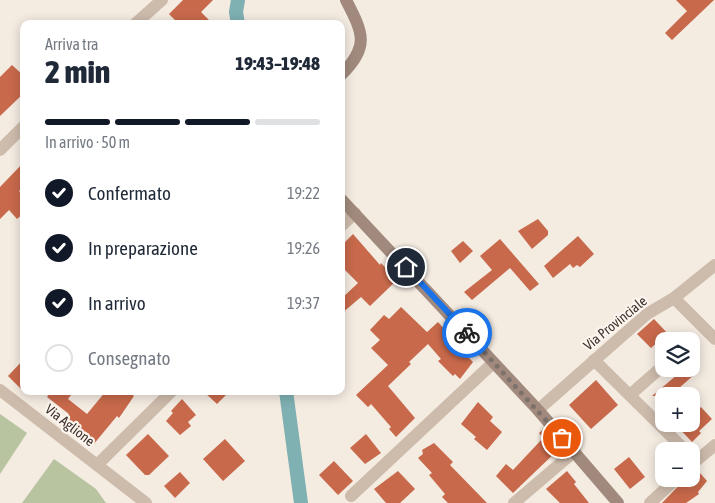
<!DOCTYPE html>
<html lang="it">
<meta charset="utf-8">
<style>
:root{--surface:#fff;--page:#f6f6f7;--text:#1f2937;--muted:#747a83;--line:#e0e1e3;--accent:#111827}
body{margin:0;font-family:"Asap Condensed",sans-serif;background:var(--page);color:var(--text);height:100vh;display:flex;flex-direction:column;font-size:19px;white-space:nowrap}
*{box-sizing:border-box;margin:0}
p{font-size:16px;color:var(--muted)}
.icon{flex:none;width:28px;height:28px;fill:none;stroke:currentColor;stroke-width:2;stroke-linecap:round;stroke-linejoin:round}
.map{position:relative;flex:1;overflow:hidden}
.panel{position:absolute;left:20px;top:20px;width:325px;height:375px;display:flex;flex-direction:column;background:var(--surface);border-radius:10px;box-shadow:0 2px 12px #0003}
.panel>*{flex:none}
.tools{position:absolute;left:655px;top:332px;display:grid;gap:10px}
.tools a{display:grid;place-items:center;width:45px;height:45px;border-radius:10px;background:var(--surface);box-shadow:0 2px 12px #0003;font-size:25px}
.pin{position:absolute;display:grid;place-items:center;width:42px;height:42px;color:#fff;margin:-21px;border:2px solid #fff;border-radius:50%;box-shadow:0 1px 5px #0007}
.courier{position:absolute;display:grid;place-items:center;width:50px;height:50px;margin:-25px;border:4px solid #1a73e8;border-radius:50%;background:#fff;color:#222;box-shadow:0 1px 6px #0007}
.summary em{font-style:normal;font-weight:800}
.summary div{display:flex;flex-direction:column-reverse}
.summary{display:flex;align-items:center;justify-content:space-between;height:85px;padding:0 25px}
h1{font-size:32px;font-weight:800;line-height:38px}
.bar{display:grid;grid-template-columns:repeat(4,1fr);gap:8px 5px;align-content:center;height:60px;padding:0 25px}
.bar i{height:6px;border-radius:4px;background:var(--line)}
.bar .active{background:var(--accent)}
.bar p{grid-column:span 4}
ol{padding:0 25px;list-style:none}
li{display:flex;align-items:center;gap:15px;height:55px}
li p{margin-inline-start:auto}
li .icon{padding:5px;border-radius:50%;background:var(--accent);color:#fff;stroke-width:4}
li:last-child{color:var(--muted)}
li i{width:28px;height:28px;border:2px solid var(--line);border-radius:50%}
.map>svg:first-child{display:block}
.green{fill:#b8c4a0}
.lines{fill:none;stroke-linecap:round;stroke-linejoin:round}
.canal{stroke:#7fb0b2;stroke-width:14}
.building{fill:#c8694b}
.street{stroke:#cdbbac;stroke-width:12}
.secondary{stroke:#a18a7d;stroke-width:12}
.done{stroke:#7c716b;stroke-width:5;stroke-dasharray:0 9}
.route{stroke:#1a73e8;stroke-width:6}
.labels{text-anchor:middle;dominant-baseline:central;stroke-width:4.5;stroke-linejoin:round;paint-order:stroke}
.street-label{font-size:14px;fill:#3b302b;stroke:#fbf5ee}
</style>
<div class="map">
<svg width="715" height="503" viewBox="0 0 715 503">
<rect width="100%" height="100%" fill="#f4ebe1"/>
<g class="green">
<path d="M0,414L27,433L0,474Z"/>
<path d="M54,459L96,489L106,503H22Z"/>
</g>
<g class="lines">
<g class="canal">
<path d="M238,24L236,12L238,0"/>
<path d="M286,391L301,503"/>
</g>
</g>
<g class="building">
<path d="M183,0H213L201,12L213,24H179L169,14Z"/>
<path d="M676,0H714L672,40L665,33L687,11Z"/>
<path d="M12,65L24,76V93L0,116V77Z"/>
<path d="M24,162V186L19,191L24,196V213L17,219L9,210L0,219V187Z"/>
<path d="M538,219L548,231V235L532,249L518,231Z"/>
<path d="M353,234L380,265L381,263L397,280L370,306L361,297L341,314V299L358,283L341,266V246Z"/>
<path d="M578,236L594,254L580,267L577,265L573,268L570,264L553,278L544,266Z"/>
<path d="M500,239L539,284L530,291L510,268L472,300L464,292L492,270L480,256Z"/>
<path d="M463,241L473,251L460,263L451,251Z"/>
<path d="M401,307L427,332L438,322L453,339L452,341L473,362L460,379L455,374L453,376L438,361L441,359L428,344L409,362L411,364L388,386L415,418L396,437L389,429L391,427L371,404L368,407L356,395L388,365L371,348L380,340L370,330L384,315L389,319Z"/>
<path d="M654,319L670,336L665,341L660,340L651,348L637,334Z"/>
<path d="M24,359V392L8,376Z"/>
<path d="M684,369H690L695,374L670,396H652Z"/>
<path d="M596,380L618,405L591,429L569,405Z"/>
<path d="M51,391H74L68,399L87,414L106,391H129L134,396L119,418L117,416L93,445L63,421L69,414L47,397Z"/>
<path d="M203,391H230L217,404Z"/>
<path d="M182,399L196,415L188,422L191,426L180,435L166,421L173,413L171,411Z"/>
<path d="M478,402L493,417L490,421L502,432L487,450L474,439L476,437L461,424Z"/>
<path d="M701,407L712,419L699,431L701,433L692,442L675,424H691V415Z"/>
<path d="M544,429L560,448L513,493L496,476L506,464L513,470L543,438L539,433Z"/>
<path d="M148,434L169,456L149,475H145L126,455Z"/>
<path d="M366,434L381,453L365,464L350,448Z"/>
<path d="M225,439L245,461L223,481L203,459Z"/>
<path d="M434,443L453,462L450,465L487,503H448L442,497L445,494L429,475L432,473L418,458L423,454L422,450Z"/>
<path d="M629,457L645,477L630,489L614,469Z"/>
<path d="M334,461L353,481L338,495L319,475Z"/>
<path d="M398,471L415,489L400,503H386L374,489Z"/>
<path d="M567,471L576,482L574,484L589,503H560L546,489Z"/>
<path d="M180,472L190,483L175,498L164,486Z"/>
<path d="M700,473L707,481L698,492L699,494L686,503H662L685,479H691Z"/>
</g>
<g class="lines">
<g class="street">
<path d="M135,24L162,0"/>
<path d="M0,150L24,126"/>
<path d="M341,226L355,213"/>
<path d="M674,298L715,339"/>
<path d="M594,360L686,451"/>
<path d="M0,390L146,503"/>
<path d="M631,394L664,365"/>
<path d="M538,410L647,314L674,298L715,265"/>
<path d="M696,461L715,445"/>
<path d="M97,465L172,391"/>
<path d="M351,496L493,363"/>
<path d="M514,503L575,451"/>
<path d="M650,503L676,479"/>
</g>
<g class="secondary">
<path d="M341,75C370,46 363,33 346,0"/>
<path d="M341,199L538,410L618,503"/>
</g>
</g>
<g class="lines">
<path class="done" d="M467,333L562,438"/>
<path class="route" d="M406,267L467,333"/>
</g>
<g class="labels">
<g class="street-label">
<text transform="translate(615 323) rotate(-39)">Via Provinciale</text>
<text transform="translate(70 425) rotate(38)">Via Aglione</text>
</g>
</g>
</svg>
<div class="tools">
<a><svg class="icon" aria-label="layers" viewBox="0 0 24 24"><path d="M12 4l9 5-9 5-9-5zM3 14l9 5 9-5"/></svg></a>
<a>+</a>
<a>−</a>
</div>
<div class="pin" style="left:562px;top:438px;background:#ea580c"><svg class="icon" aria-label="bag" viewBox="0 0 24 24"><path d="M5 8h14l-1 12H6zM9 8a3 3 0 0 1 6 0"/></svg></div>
<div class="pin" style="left:406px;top:267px;background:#1f2937"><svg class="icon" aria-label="home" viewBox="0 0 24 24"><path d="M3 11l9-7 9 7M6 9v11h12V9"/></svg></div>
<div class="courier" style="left:467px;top:333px"><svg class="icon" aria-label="bike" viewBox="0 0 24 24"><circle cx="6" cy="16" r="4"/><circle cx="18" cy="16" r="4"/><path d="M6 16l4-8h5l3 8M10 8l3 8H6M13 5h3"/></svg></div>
<section class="panel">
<div class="summary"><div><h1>2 min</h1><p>Arriva tra</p></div><em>19:43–19:48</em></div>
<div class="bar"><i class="active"></i><i class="active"></i><i class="active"></i><i></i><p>In arrivo · 50 m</p></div>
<ol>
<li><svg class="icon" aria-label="check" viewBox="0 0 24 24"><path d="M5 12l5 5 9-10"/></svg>Confermato<p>19:22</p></li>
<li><svg class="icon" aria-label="check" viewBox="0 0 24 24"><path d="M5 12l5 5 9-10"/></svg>In preparazione<p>19:26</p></li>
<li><svg class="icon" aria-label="check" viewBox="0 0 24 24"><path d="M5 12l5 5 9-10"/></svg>In arrivo<p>19:37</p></li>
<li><i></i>Consegnato</li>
</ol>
</section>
</div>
